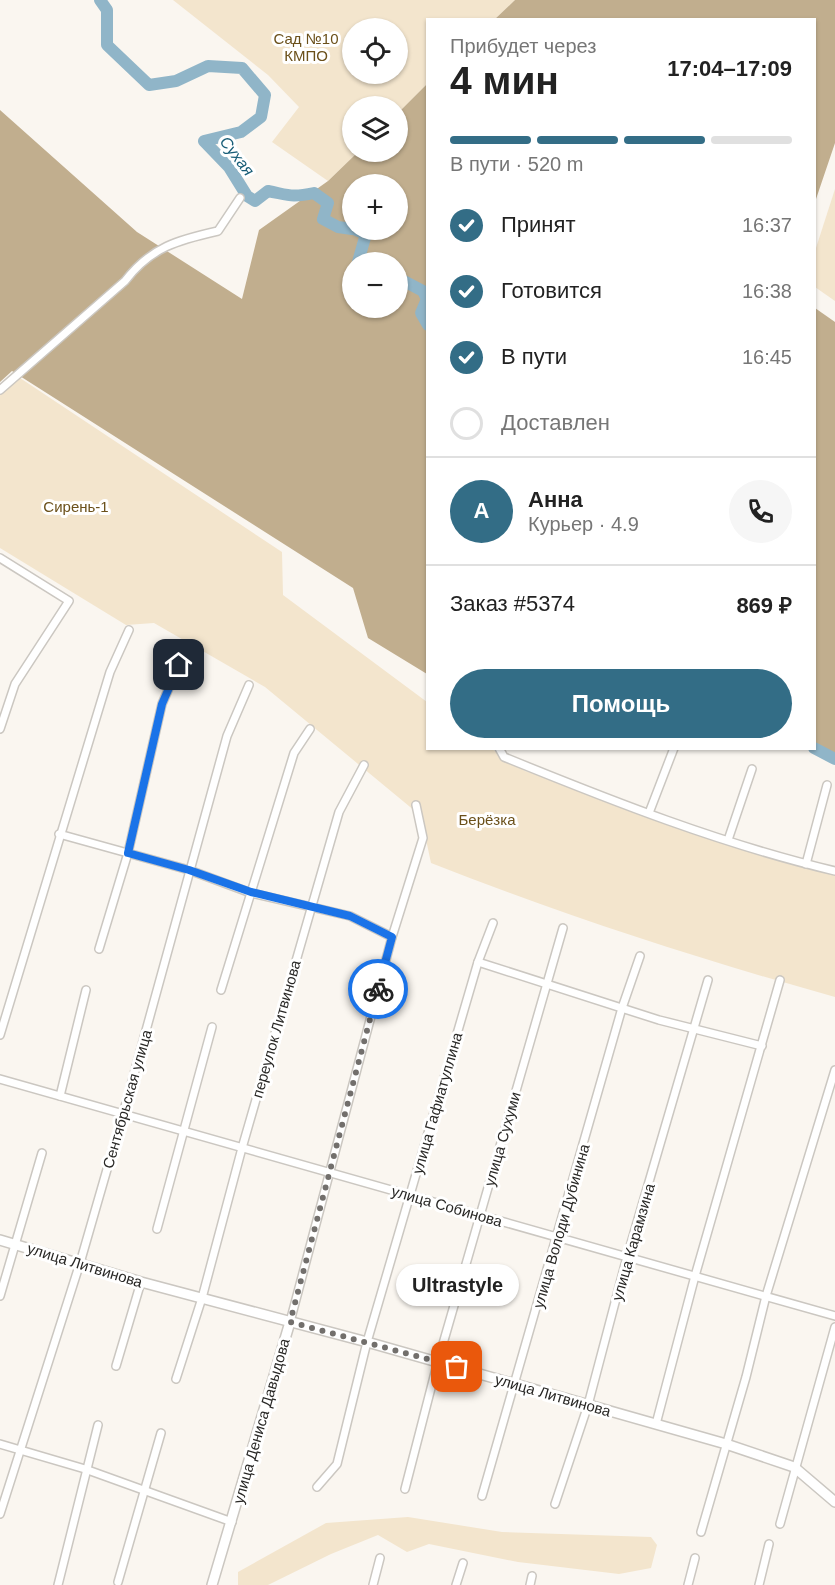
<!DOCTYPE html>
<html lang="ru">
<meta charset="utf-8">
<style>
:root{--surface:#fff;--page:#f6f6f6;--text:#222;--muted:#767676;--line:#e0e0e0;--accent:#336d86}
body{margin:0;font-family:Arial,sans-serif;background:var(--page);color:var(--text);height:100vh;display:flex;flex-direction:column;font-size:22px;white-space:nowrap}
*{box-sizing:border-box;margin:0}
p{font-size:20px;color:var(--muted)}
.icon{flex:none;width:33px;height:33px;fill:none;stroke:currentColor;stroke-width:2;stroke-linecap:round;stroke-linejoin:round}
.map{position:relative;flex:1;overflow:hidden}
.panel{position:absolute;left:426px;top:18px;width:390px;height:732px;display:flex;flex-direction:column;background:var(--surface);border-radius:0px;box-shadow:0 2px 4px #0004}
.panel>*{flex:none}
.controls{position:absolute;left:342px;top:18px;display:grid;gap:12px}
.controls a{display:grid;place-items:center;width:66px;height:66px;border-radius:50%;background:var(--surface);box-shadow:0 2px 4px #0004;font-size:30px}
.pin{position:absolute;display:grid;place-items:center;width:51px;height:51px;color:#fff;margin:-26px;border-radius:12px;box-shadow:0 3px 9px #0006}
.courier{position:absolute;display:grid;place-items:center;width:60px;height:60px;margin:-30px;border:4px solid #1a73e8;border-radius:50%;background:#fff;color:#222;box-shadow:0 2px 8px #0007}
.bubble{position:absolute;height:42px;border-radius:21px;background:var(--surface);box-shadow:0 2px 4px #0004;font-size:20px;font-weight:800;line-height:42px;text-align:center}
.overview em{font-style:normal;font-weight:800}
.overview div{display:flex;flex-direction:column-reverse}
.overview{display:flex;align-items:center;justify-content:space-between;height:102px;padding:0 24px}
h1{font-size:39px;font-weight:800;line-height:45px}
.bar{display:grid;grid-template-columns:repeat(4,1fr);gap:9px 6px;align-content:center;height:72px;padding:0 24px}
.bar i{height:8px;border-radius:4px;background:var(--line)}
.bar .on{background:var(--accent)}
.bar p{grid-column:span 4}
.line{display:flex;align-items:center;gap:15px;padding:0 24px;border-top:2px solid var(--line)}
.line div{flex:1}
.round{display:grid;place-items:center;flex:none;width:63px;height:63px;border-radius:32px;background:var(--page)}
ol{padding:0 24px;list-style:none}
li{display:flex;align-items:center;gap:18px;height:66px}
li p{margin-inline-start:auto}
li .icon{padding:6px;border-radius:50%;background:var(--accent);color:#fff;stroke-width:4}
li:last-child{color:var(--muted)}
li i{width:33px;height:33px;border:3px solid var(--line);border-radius:50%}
.cta{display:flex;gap:12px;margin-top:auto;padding:12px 24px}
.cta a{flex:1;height:69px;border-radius:36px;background:var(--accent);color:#fff;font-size:24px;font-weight:800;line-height:69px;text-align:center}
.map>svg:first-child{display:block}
.green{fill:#f3e5cd;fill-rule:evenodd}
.forest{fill:#c1ae8e;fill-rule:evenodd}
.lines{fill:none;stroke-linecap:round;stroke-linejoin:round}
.river{stroke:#90b5c8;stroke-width:12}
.minor-casing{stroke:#cbc7c1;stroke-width:10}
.tertiary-casing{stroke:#cbc7c1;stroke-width:12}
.minor{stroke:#fff;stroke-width:7}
.tertiary{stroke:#fff;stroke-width:9}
.done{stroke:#726f6c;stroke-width:6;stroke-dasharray:0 10.8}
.route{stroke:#1a73e8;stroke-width:8}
.labels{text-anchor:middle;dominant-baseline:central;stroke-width:6;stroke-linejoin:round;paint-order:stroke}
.park-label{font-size:15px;fill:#6b501a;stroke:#fff}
.street-label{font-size:15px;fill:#282725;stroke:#fff}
.water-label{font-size:16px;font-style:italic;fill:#185d77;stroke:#fff}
</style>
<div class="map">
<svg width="835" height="1585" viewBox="0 0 835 1585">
<rect width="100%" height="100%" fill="#faf6f0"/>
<g class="green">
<path d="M173,0H515L495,19L428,20L427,84L398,113V106H352V152H358L328,181L272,142L299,107L268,75ZM352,28H398V74H352Z"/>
<path d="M835,189V301L815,287V251Z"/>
<path d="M17,376L282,552L283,595L427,702L428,748L492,749L525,771L835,875V997C698,959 563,915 431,863L421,816L265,687L154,623L126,625L0,548V395Z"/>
<path d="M408,1517L502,1532L651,1537L657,1545L651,1568L619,1574L518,1562L429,1544L407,1552L378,1535L331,1554L268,1585H238V1572L326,1523Z"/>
</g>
<g class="forest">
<path d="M515,0H835V143L815,202L814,20L495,19Z"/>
<path d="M427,84V674L368,638L353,588L12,371L0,382V110L137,232L242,299L259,230L328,181L358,152H398V113ZM352,184H398V230H352ZM352,262H398V308H352Z"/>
<path d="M815,308L835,322V762L814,748Z"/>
</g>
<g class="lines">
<g class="river">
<path d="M100,0L107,10V45L149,85L176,81L208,66L242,68L265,95L261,117L241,132L204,141L229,167L247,196L255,201L268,191C289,195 291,198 314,193L328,203L323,219L338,227L352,229"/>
<path d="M356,230L366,234L358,262"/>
<path d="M398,278L423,291L427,299L421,313L428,325"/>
<path d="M814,748L835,759"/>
</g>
<g class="minor-casing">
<g id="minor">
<path d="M0,390L125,281C151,247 178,240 218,231L240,198"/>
<path d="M0,558L69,601L15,684L0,729"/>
<path d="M499,748L504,757C612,801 721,844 835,871"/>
<path d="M649,813L674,748"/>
<path d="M59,834L189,870L251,893L350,916L392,937"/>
<path d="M728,840L752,769"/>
<path d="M806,864L827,785"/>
<path d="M99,949L128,853L162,704L187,646"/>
<path d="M478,962L659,1020L762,1046"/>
<path d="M221,990L294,753L310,729"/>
<path d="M0,1035L110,672L129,630"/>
<path d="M0,1079L835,1316"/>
<path d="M60,1096L86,990"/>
<path d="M157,1229L212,1027"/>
<path d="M0,1296L42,1153"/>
<path d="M290,1322L392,937L423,838L416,805"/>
<path d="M116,1366L141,1282"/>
<path d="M176,1379L202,1298L242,1148L339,812L364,765"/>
<path d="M656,1424L695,1276L780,980"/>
<path d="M0,1444L85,1469L232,1522"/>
<path d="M317,1487L337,1464L367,1342L478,962L493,923"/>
<path d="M405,1489L438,1361L563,928"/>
<path d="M482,1496L622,1008L640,956"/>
<path d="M555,1504L588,1405L627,1257L708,980"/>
<path d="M0,1514L80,1263L123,1114L227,736L249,685"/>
<path d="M780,1524L835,1327"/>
<path d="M701,1532L746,1377L766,1296L835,1070"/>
<path d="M118,1582L161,1433"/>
<path d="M58,1585L98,1425"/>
<path d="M373,1585L380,1558"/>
<path d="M456,1585L463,1563"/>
<path d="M530,1585L532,1576"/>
<path d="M688,1585L695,1558"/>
<path d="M759,1585L769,1544"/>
</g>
</g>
<g class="tertiary-casing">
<g id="tertiary">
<path d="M0,1240L141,1282L367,1342L726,1444L794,1467L835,1502"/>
<path d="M212,1585L290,1322"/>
</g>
</g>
<use href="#minor" class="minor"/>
<use href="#tertiary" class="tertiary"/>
</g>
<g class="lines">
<path class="done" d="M378,989L290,1322L457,1367"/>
<path class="route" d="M179,665L162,704L128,853L189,870L251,892L350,916L392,937L378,989"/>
</g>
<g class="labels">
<g class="park-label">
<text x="306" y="38">Сад №10<tspan x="306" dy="17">КМПО</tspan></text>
<text x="76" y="506">Сирень-1</text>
<text x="487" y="819">Берёзка</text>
</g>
<g class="street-label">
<text transform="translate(276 1029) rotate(-74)">переулок Литвинова</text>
<text transform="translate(127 1099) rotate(-74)">Сентябрьская улица</text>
<text transform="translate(437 1103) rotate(-74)">улица Гафиатуллина</text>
<text transform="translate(502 1139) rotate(-74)">улица Сухуми</text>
<text transform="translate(447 1206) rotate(16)">улица Собинова</text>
<text transform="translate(561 1226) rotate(-74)">улица Володи Дубинина</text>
<text transform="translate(633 1242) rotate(-74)">улица Карамзина</text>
<text transform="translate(85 1265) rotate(17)">улица Литвинова</text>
<text transform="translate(553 1395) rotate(16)">улица Литвинова</text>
<text transform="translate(261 1421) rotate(-74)">улица Дениса Давыдова</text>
</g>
<g class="water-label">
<text transform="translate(237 156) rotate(52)">Сухая</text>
</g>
</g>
</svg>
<div class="controls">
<a><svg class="icon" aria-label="locate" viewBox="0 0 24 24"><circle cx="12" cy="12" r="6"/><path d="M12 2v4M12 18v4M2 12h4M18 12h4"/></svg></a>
<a><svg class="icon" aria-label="layers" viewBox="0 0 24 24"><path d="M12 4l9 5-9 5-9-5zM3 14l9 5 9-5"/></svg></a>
<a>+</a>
<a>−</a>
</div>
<div class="pin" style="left:457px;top:1367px;background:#ea580c"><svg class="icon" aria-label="bag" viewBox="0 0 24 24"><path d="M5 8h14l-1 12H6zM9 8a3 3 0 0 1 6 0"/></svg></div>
<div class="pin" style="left:179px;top:665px;background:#1f2937"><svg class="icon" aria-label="home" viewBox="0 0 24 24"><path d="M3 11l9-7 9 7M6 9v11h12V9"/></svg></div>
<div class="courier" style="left:378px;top:989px"><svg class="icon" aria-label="bike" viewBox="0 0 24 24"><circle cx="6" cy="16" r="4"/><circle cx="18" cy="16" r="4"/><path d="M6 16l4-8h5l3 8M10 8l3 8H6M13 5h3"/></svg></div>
<div class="bubble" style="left:396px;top:1264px;width:123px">Ultrastyle</div>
<section class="panel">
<div class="overview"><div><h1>4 мин</h1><p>Прибудет через</p></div><em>17:04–17:09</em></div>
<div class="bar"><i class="on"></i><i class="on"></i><i class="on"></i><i></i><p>В пути · 520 m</p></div>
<ol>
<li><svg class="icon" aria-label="check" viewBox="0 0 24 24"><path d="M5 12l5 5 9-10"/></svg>Принят<p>16:37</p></li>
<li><svg class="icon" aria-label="check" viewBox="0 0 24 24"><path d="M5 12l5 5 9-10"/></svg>Готовится<p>16:38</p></li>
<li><svg class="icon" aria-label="check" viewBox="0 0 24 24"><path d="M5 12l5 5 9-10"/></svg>В пути<p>16:45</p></li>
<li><i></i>Доставлен</li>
</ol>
<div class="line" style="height:108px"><b class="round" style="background:var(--accent);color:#fff">А</b><div><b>Анна</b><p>Курьер · 4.9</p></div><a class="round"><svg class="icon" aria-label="phone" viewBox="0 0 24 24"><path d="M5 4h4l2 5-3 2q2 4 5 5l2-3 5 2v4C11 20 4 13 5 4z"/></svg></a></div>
<div class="line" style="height:78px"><div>Заказ #5374</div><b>869 ₽</b></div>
<div class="cta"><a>Помощь</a></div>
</section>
</div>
